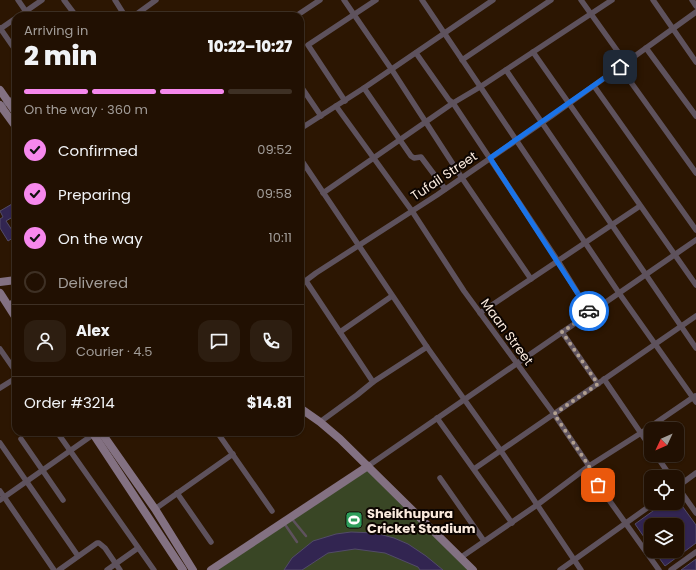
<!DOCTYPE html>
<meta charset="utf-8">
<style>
:root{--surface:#211002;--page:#2d1e11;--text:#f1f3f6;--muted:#a29d99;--line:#3e3024;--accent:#f688ed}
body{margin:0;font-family:Poppins,sans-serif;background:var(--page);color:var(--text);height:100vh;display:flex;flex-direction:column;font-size:15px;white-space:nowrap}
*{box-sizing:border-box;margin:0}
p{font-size:13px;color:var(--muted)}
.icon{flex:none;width:22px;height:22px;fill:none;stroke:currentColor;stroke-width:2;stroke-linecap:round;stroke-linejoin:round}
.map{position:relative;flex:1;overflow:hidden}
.drawer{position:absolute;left:12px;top:12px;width:292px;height:424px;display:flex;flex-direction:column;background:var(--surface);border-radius:12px;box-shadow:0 1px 3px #0004,0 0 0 1px var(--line)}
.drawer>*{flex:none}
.needle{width:26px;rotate:226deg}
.buttons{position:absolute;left:644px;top:422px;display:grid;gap:8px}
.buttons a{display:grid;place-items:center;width:40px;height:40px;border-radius:8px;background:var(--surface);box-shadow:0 1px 3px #0004,0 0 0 1px var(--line);font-size:20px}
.pin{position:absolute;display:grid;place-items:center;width:34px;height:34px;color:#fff;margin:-17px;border-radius:8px;box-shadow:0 2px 6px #0006}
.courier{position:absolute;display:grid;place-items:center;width:40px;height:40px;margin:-20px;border:3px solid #1a73e8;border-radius:50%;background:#fff;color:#222;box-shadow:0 1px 5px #0007}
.overview em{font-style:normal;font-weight:800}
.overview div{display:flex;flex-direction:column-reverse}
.overview{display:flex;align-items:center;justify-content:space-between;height:68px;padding:0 12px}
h1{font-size:26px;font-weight:800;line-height:30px}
.bar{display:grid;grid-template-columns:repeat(4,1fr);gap:6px 4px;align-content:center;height:48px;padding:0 12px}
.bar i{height:5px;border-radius:3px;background:var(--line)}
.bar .current{background:var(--accent)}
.bar p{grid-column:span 4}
.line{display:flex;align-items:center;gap:10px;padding:0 12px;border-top:1px solid var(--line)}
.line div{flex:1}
.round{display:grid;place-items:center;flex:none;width:42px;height:42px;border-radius:12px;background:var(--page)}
ol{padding:0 12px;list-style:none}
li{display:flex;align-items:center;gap:12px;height:44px}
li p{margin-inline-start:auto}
li .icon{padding:4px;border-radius:50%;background:var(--accent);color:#111;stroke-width:4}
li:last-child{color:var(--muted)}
li i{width:22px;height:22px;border:2px solid var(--line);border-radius:50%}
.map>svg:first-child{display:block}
.green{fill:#394625}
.building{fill:#322551;stroke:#524b68}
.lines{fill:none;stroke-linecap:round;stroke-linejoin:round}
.lane{stroke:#5e525d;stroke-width:2.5}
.street{stroke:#5e525d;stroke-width:5.5}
.secondary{stroke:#837182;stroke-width:8}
.done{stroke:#b2a090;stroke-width:4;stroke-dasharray:0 7.2}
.route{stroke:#1a73e8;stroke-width:5}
.labels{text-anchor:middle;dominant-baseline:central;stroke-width:4;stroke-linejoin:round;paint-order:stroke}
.street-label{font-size:13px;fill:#faeadd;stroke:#0d0501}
.poi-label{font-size:13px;font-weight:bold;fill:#faeadd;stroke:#0d0501;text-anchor:start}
</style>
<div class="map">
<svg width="696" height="570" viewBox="0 0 696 570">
<rect width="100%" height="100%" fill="#2c1602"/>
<path class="green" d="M367,469L469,570H213Z"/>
<g class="building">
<path d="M12,204L16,209V215L6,221L12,230L16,227V236L8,241L0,228V219L3,217L0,211Z"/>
<path d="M664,503H680L696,525V543L665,566L654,551H677V525H651V547L635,524Z"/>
<path d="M351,532L375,533L394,538L408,544L426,556L443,570H420L418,567L385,553L355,549L328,553L302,570H284L292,558L313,541L336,534Z"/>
<path d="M696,559V570H681Z"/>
</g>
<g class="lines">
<g class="lane">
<path d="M292,519L306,536"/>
<path d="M284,523L297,542"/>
</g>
<g class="street">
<path d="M18,0L29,16"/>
<path d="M64,0L76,16"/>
<path d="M115,0L125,16"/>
<path d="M344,0L392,70L462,178L531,279"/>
<path d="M422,0L619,293L696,402"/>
<path d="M581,0L626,63"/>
<path d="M653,0L696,62"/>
<path d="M692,0L696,6"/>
<path d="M19,16L42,0"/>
<path d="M134,16L156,0"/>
<path d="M296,16L320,0"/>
<path d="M0,28L16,51"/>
<path d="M0,29L16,18"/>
<path d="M646,48L696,116"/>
<path d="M533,52L696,285"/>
<path d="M416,53L449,100L453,103L558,261L590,313"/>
<path d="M462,60L551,0"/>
<path d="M620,67L696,173"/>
<path d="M506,70L696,348"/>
<path d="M300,85L321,116"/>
<path d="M594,86L696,230"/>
<path d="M364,88L411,156L414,158L421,157L445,189"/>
<path d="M345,101L308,45L376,0"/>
<path d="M5,104L16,97"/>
<path d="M336,106L412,211L464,291L554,414L589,466V472L659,570"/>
<path d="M300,129L364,88L493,0"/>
<path d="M300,158L427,347L501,451L581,570"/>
<path d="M323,193L453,103L480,87L612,0"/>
<path d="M306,281L373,382"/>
<path d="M300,285L316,273L437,195L553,115L696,12"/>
<path d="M480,313L640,206"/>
<path d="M340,332L392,296"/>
<path d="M562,332L598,384"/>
<path d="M0,349L16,372"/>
<path d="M604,379L651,448"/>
<path d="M0,388L16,378"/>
<path d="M437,418L512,523"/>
<path d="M320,422L357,395L373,382L427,347"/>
<path d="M57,432L154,570"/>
<path d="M217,432L272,511"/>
<path d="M21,439L63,500"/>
<path d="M0,443L78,556"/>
<path d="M656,455L671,477"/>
<path d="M368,466L696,240"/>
<path d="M474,469L696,316"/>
<path d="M440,478L484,541"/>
<path d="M677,486L696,513"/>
<path d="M677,487L696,473"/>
<path d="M0,491L54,570"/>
<path d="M177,493L211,542"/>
<path d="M0,500L94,434"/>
<path d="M155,509L233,454"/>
<path d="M460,558L537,505L589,466L641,433L695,396"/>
<path d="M59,570L97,543H99L105,548L120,570"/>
<path d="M107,570L138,548"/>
<path d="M560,570L654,503"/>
<path d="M671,570L696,552"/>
</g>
<g class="secondary">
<path d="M0,90L16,113"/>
<path d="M0,105L16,127"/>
<path d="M0,282L16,280"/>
<path d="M0,293L16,318"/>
<path d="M10,307L16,300"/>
<path d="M300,408L320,422L340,439L473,570"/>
<path d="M92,432L183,570"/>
<path d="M101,432L155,509L193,570"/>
<path d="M211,570L368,466"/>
</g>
</g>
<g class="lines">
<path class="done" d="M589,311L590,313L562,332L598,384L554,414L589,466L590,472L598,485"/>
<path class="route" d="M589,311L490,158L620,67"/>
</g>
<defs>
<g id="stadium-square" transform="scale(0.9)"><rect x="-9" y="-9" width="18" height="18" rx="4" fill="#2e9e5b" stroke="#0d0501"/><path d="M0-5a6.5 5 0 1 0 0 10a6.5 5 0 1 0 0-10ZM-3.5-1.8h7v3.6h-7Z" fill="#fff"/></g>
</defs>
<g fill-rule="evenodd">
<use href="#stadium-square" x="354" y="520"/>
</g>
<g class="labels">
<g class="street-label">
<text transform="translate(444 176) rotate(-34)">Tufail Street</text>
<text transform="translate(507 332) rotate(54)">Maan Street</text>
</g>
<g class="poi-label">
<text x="367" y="513">Sheikhupura<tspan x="367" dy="15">Cricket Stadium</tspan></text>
</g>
</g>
</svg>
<div class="buttons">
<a><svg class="needle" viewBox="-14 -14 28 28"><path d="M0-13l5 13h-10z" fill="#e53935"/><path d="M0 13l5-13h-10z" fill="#a29d99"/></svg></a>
<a><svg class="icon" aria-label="locate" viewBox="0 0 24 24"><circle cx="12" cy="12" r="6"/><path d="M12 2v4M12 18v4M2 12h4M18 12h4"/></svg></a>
<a><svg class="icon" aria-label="layers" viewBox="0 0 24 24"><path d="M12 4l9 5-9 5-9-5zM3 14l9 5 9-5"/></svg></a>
</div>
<div class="pin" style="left:598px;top:485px;background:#ea580c"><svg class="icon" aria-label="bag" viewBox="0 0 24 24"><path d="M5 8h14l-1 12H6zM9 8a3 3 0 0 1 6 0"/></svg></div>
<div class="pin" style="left:620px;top:67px;background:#1f2937"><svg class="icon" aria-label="home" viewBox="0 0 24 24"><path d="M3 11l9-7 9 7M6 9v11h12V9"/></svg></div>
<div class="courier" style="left:589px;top:311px"><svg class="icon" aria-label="car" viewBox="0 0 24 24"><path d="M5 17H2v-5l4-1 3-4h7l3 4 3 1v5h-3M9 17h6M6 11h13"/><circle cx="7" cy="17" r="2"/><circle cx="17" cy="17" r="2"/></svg></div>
<section class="drawer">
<div class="overview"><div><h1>2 min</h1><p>Arriving in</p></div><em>10:22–10:27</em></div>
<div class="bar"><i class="current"></i><i class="current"></i><i class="current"></i><i></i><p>On the way · 360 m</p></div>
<ol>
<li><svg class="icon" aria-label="check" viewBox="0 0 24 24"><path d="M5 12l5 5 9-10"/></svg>Confirmed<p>09:52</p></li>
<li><svg class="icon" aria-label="check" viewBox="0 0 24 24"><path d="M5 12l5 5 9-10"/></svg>Preparing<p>09:58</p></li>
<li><svg class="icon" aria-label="check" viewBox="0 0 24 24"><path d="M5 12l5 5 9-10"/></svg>On the way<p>10:11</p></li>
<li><i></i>Delivered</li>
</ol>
<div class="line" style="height:72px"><a class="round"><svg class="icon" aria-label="person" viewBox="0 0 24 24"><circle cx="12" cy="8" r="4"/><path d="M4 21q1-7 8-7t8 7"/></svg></a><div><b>Alex</b><p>Courier · 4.5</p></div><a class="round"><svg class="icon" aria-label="chat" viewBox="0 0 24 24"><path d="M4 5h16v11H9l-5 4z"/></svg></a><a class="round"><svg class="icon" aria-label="phone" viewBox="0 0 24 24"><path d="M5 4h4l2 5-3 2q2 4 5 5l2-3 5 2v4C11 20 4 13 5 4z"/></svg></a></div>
<div class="line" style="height:52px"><div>Order #3214</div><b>$14.81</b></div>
</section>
</div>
